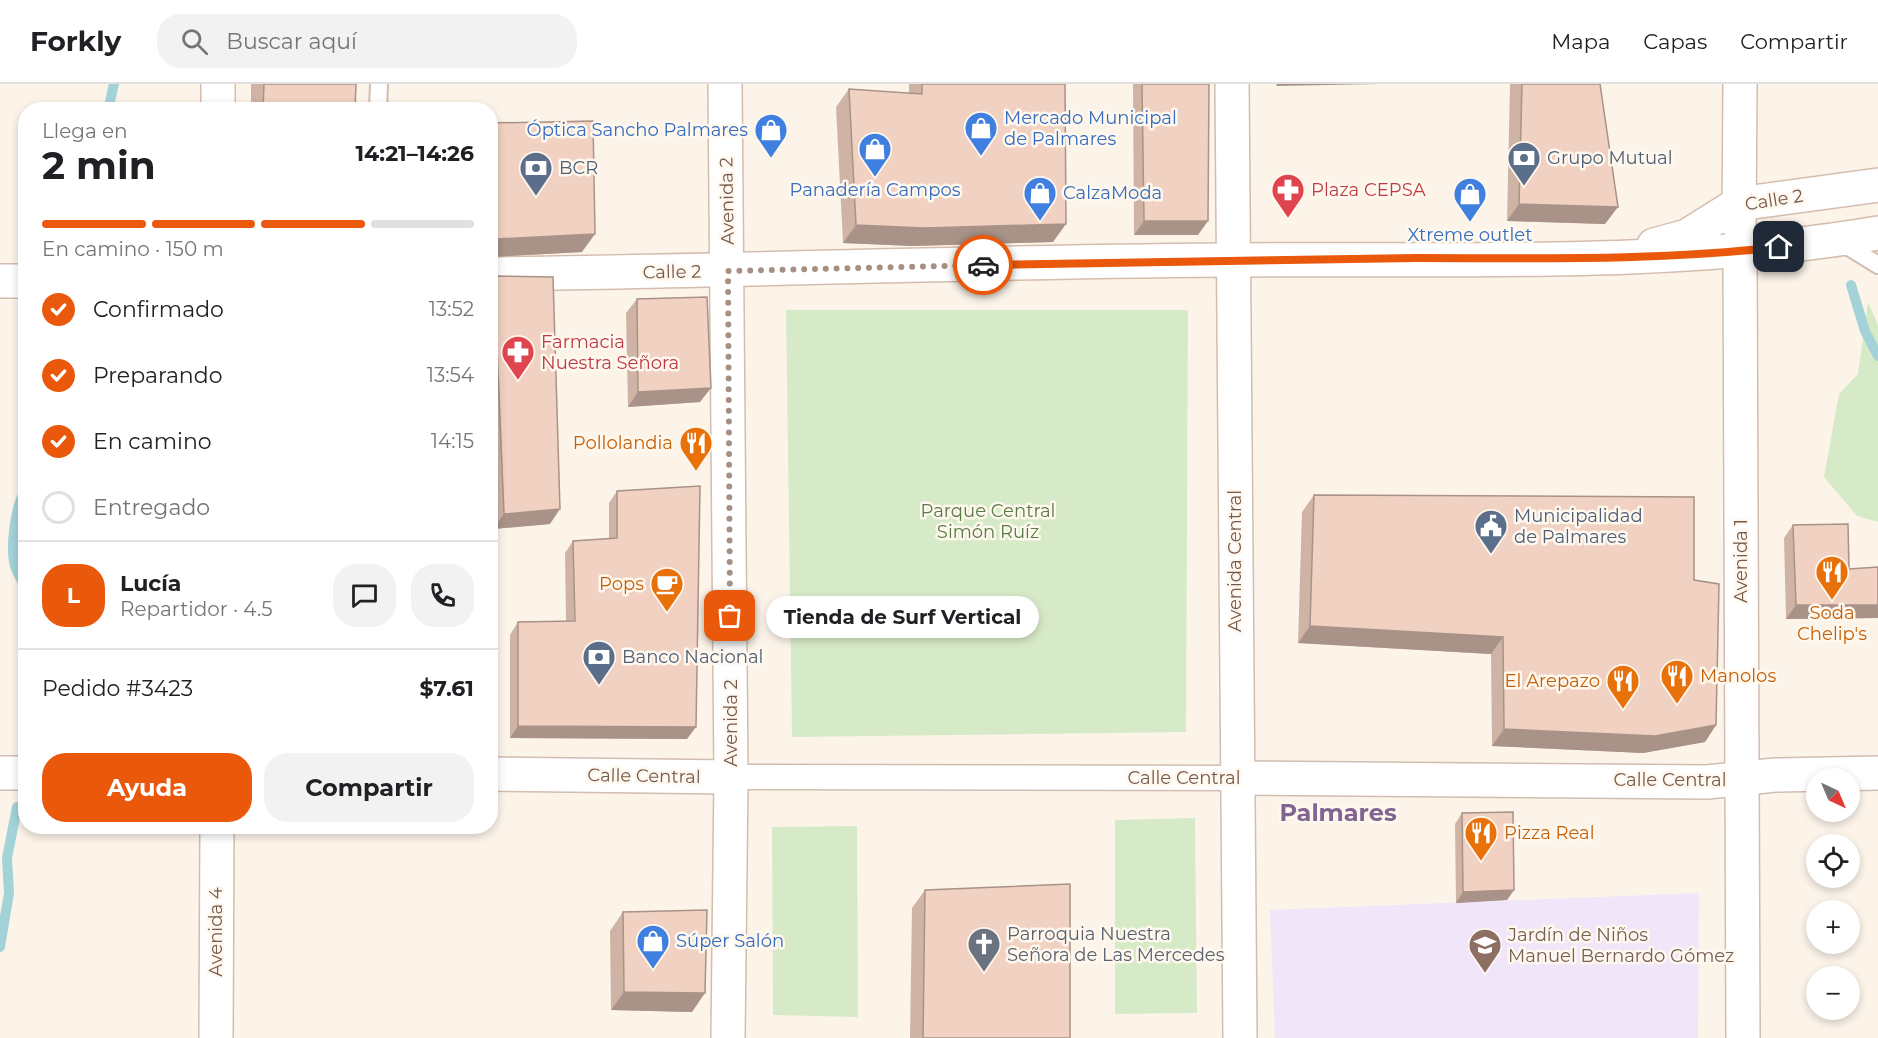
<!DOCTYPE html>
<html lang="es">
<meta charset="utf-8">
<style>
:root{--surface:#fff;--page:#f2f2f2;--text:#202124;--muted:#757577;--line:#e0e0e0;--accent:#ea580c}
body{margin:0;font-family:Montserrat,sans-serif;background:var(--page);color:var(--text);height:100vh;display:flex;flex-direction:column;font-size:22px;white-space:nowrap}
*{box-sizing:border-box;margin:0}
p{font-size:20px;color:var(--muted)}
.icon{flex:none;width:33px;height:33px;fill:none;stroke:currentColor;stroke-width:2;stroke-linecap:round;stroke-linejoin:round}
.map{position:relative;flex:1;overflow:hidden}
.side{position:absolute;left:18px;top:18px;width:480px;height:732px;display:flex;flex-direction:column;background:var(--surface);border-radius:24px;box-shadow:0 3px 9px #0003}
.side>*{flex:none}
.needle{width:39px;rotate:136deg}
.controls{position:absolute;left:1806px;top:684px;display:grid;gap:12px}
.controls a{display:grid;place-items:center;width:54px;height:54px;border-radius:50%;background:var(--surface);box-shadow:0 3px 9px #0003;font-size:30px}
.pin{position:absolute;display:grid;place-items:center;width:51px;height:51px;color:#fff;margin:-26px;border-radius:12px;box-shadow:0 3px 9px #0006}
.courier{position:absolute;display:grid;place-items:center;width:60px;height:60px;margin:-30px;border:4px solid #ea580c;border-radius:50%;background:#fff;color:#222;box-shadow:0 2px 8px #0007}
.bubble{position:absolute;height:42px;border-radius:21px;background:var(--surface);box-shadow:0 3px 9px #0003;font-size:20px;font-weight:700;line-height:42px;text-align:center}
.head em{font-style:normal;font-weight:700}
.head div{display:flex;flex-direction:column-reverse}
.head{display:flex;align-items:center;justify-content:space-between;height:102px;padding:0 24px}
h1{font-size:39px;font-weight:700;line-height:45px}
.bar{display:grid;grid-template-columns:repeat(4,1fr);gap:9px 6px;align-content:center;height:72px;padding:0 24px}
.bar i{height:8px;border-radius:4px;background:var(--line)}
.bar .selected{background:var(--accent)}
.bar p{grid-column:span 4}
.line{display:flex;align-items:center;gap:15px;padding:0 24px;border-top:2px solid var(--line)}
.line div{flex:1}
.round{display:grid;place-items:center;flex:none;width:63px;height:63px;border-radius:24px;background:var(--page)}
ol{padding:0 24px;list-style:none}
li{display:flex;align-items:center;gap:18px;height:66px}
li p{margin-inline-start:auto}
li .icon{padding:6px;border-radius:50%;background:var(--accent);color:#fff;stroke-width:4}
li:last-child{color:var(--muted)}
li i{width:33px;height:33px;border:3px solid var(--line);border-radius:50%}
.action{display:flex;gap:12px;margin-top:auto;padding:12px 24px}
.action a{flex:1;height:69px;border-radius:24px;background:var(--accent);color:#fff;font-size:24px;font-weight:700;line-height:69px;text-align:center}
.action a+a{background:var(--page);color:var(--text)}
header{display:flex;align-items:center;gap:36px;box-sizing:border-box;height:84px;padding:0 30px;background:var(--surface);border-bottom:2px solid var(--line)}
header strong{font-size:28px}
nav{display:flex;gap:33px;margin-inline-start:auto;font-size:21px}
.search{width:420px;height:54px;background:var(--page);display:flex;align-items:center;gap:15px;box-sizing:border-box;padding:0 21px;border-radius:24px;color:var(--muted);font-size:22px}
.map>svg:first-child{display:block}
.education{fill:#f1e5f9}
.green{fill:#d7eac7}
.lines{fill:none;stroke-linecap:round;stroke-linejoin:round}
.stream{stroke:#a3d3d8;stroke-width:10}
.service-casing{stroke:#d1bdb1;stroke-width:20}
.pedestrian-casing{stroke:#d1bdb1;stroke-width:27}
.minor-casing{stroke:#d1bdb1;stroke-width:36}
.secondary-casing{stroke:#d4bdae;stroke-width:36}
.service{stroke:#fff;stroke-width:16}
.pedestrian{stroke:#fff;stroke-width:24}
.minor{stroke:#fff;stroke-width:33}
.secondary{stroke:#fff;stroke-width:33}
.wall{fill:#cfb4a6}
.shaded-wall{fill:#a99287}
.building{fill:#f1d1c1;stroke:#a99287;stroke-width:1.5}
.done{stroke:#a68f83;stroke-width:6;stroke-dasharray:0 10.8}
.route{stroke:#ea580c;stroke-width:8}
.labels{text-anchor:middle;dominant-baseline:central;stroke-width:5;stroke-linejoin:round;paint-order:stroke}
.shop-label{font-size:18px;fill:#366cbe;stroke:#fff8ef;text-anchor:start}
.service-label{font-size:18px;fill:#4e5e75;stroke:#fff8ef;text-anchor:start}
.health-label{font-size:18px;fill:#be3a42;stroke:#fff8ef;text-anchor:start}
.street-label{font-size:18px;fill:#77594c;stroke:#fff8ef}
.food-label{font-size:18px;fill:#c56008;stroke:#fff8ef;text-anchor:end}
.park-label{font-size:18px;fill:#587c44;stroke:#fff8ef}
.worship-label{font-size:18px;fill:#5b616d;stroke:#fff8ef;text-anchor:start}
.education-label{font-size:18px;fill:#785e54;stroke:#fff8ef;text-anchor:start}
.district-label{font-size:24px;font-weight:bold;fill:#806592;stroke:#fff8ef}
</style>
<header>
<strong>Forkly</strong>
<div class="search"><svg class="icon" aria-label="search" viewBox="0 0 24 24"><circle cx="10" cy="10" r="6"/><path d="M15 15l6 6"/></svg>Buscar aquí</div>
<nav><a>Mapa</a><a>Capas</a><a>Compartir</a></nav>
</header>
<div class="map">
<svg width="1878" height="954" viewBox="0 0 1878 954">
<rect width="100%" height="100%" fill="#fcf4e9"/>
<path class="education" d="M1699,809L1698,954H1275L1270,826Z"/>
<g class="green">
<path d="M1868,218L1878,241V438L1857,432L1824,393L1839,310L1858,290Z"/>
<path d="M786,226H1188L1186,648L792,653Z"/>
<path d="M1195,734L1197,929L1115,930V736Z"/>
<path d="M857,742L858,933L773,931L772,743Z"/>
</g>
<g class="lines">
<g class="stream">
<path d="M108,26L114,0"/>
<path d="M1851,201L1865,247L1878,272"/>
<path d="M26,406C15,421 10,464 15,482C17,489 22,497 26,504"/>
<path d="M0,863L9,809L7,774L17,723"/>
</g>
<g class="service-casing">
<g id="service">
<path d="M378,26L379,0"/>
<path d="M1839,157L1878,181"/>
</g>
</g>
<g class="pedestrian-casing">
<path id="pedestrian" d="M731,693L1236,694"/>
</g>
<g class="minor-casing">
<g id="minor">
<path d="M1232,0L1240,954"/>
<path d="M1740,167L1743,954"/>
<path d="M0,689H26"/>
<path d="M490,690L731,693"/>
<path d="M1236,694L1707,698L1775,691L1878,689"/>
</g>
</g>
<g class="secondary-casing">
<g id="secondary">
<path d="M218,0V26"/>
<path d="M725,0L731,693L728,954"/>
<path d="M1739,142L1740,0"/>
<path d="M1654,161L1687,152L1738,120L1878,101"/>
<path d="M490,190C742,187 993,177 1244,176C1452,174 1673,184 1878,149"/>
<path d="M0,197H26"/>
<path d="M216,954L217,742"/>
</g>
</g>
<use href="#service" class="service"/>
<use href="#pedestrian" class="pedestrian"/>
<use href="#minor" class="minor"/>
<use href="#secondary" class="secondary"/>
</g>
<g class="wall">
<path d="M251,0H356L355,26H251Z"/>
<path d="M909,0H1065L1053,158L912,162L843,159L836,23L849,5L909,9Z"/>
<path d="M1133,0H1209L1198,151H1134Z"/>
<path d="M1510,0H1600L1605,140L1507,137Z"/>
<path d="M490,39L582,168L490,173Z"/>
<path d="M494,192L550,440L493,445L490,376V198Z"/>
<path d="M637,215L700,318L628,323L626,229Z"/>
<path d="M617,407L687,655L510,654V551L518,538L566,537L565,469L573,457L609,455V419Z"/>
<path d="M1314,411L1694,496L1716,641L1705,658L1643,669L1492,662L1491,570L1298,559L1302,428Z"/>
<path d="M1793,441L1849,485L1878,483V534L1786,535L1784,454Z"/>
<path d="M1462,729L1514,806L1507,816L1456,819L1455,740Z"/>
<path d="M925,806L1070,954H910L912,824Z"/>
<path d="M623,828L692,928L611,926L610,847Z"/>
</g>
<g class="shaded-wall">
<path d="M1277,0H1378L1276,2Z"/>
<path d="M1519,120L1618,123L1605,140L1507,137Z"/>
<path d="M1144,137H1208L1198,151H1134Z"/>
<path d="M1066,140L1053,158L912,162L843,159L856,141Z"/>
<path d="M595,150L582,168L490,173V162L496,155Z"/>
<path d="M490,152H496L490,159Z"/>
<path d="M711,304L700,318L628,323L638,308Z"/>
<path d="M560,425L550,440L493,445L504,430Z"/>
<path d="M1796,521H1878V534L1786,535Z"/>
<path d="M1310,542L1503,553L1491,570L1298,559Z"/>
<path d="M1716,641L1705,658L1643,669L1492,662L1504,645Z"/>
<path d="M518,642L696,643L687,655L510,654Z"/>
<path d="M1514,806L1507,816L1456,819L1463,808Z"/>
<path d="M624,908L705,909L692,928L611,926Z"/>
</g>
<g class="building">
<path d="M264,0H356L355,26H263Z"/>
<path d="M922,0H1065L1066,140L924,144L856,141L849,5L922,10Z"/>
<path d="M1142,0H1209L1208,137H1144Z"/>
<path d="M1522,0H1600L1618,123L1519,120Z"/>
<path d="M593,37L595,150L496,155V152H490V39Z"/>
<path d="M494,192L553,193L560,425L504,430Z"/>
<path d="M707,213L711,304L638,308L637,215Z"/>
<path d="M700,402L696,643L518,642V538L575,537L573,457L617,454V407Z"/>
<path d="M1314,411L1694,413V496L1719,500L1716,641L1655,652L1504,645L1503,553L1310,542Z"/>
<path d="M1848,440L1849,485L1878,483V521H1796L1793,441Z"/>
<path d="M1513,728L1514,806L1463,808L1462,729Z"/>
<path d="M1070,800V954H923L925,806Z"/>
<path d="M707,826L705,909L624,908L623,828Z"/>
</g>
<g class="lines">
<path class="done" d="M730,532L728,187L983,181"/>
<path class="route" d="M983,181C1127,178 1271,175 1416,174C1536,174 1659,177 1779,163"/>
</g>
<defs>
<g id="shop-pin" transform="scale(1.725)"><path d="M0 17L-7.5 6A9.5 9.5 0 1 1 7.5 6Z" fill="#3f7fe0" stroke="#fff8ef"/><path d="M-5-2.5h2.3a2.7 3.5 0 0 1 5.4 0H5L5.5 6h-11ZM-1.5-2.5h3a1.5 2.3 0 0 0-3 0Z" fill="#fff"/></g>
<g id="bank-pin" transform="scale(1.725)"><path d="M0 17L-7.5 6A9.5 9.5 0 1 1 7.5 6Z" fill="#5c6f8a" stroke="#fff8ef"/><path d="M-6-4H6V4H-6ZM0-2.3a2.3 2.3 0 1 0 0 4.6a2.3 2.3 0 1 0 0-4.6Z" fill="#fff"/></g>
<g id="pharmacy-pin" transform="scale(1.725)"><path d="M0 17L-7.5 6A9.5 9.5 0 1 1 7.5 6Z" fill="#e0444e" stroke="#fff8ef"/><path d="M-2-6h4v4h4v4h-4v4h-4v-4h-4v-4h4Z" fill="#fff"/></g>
<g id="restaurant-pin" transform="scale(1.725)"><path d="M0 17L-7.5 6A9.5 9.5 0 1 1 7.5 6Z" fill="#e8710a" stroke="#fff8ef"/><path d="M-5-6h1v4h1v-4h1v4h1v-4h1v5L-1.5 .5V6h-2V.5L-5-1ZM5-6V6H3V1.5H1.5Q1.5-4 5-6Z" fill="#fff"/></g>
<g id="civic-pin" transform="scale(1.725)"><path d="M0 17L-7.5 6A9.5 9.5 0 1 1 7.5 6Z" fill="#5c6f8a" stroke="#fff8ef"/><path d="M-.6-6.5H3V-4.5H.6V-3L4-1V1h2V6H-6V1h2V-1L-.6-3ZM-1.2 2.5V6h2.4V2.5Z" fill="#fff"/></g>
<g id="cafe-pin" transform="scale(1.725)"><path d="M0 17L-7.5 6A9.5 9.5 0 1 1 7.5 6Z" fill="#e8710a" stroke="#fff8ef"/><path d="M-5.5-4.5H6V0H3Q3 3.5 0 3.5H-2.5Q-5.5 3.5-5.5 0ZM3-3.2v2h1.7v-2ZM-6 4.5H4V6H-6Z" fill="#fff"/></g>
<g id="church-pin" transform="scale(1.725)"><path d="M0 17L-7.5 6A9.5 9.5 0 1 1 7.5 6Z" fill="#6b7280" stroke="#fff8ef"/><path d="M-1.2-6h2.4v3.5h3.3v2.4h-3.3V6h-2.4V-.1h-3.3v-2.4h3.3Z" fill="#fff"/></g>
<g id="school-pin" transform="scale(1.725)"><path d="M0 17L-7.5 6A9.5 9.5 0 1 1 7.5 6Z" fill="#8d6e63" stroke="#fff8ef"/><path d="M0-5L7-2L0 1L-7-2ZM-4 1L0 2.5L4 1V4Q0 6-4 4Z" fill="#fff"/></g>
</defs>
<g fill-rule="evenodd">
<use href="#shop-pin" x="981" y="44"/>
<use href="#shop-pin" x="771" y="46"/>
<use href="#shop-pin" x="875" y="65"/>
<use href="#bank-pin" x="1524" y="74"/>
<use href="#bank-pin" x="536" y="84"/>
<use href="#pharmacy-pin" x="1288" y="106"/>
<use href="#shop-pin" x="1040" y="109"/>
<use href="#shop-pin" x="1470" y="110"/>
<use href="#pharmacy-pin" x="518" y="268"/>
<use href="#restaurant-pin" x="696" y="359"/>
<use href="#civic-pin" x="1491" y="442"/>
<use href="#restaurant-pin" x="1832" y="488"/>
<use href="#cafe-pin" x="667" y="500"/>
<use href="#bank-pin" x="599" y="573"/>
<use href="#restaurant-pin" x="1677" y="592"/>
<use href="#restaurant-pin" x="1623" y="597"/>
<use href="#restaurant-pin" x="1481" y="749"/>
<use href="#shop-pin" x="653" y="857"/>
<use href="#church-pin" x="984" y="860"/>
<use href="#school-pin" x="1485" y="861"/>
</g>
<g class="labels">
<g class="shop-label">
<text x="1004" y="34">Mercado Municipal<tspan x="1004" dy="21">de Palmares</tspan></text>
<text x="748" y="46" text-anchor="end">Óptica Sancho Palmares</text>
<text x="875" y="106" text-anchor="middle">Panadería Campos</text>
<text x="1063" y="109">CalzaModa</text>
<text x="1470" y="151" text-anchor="middle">Xtreme outlet</text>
<text x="676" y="857">Súper Salón</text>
</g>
<g class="service-label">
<text x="1547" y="74">Grupo Mutual</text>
<text x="559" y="84">BCR</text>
<text x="1514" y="432">Municipalidad<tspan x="1514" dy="21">de Palmares</tspan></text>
<text x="622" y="573">Banco Nacional</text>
</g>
<g class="health-label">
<text x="1311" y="106">Plaza CEPSA</text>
<text x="541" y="258">Farmacia<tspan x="541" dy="21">Nuestra Señora</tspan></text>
</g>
<g class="street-label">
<text transform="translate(1774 116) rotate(-9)">Calle 2</text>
<text transform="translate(727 117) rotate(-91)">Avenida 2</text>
<text transform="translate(672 188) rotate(-1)">Calle 2</text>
<text transform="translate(1235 477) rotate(-90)">Avenida Central</text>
<text transform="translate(1741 477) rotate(-90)">Avenida 1</text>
<text transform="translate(731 639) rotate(-90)">Avenida 2</text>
<text transform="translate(644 692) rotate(1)">Calle Central</text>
<text x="1184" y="694">Calle Central</text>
<text x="1670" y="696">Calle Central</text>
<text transform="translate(216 848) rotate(-90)">Avenida 4</text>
</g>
<g class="food-label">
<text x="673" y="359">Pollolandia</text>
<text x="644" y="500">Pops</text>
<text x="1832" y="529" text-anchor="middle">Soda<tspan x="1832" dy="21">Chelip's</tspan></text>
<text x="1700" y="592" text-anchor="start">Manolos</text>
<text x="1600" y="597">El Arepazo</text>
<text x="1504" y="749" text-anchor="start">Pizza Real</text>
</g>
<g class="park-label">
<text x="988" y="427">Parque Central<tspan x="988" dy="21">Simón Ruíz</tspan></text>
</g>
<g class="worship-label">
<text x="1007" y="850">Parroquia Nuestra<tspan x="1007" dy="21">Señora de Las Mercedes</tspan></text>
</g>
<g class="education-label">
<text x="1508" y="851">Jardín de Niños<tspan x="1508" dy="21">Manuel Bernardo Gómez</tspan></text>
</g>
<g class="district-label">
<text x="1338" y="728">Palmares</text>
</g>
</g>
</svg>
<div class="controls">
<a><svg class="needle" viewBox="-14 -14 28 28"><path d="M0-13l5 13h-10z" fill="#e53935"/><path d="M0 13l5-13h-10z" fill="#757577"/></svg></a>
<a><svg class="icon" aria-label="locate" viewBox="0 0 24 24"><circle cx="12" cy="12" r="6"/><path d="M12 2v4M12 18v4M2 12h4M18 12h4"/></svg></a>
<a>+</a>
<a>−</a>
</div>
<div class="pin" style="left:730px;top:532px;background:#ea580c"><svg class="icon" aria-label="bag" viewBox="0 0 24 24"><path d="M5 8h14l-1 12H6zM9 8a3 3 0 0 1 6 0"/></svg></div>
<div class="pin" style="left:1779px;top:163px;background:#1f2937"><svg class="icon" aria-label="home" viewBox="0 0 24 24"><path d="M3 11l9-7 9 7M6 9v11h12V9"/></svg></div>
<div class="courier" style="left:983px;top:181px"><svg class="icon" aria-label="car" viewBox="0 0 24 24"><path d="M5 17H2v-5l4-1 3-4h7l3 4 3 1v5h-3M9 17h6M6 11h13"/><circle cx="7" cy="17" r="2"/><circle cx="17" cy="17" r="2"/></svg></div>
<div class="bubble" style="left:766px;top:512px;width:273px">Tienda de Surf Vertical</div>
<section class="side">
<div class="head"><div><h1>2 min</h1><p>Llega en</p></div><em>14:21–14:26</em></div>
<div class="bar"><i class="selected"></i><i class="selected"></i><i class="selected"></i><i></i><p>En camino · 150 m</p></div>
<ol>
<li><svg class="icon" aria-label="check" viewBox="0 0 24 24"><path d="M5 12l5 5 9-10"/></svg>Confirmado<p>13:52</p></li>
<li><svg class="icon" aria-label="check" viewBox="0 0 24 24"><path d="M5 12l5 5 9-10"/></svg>Preparando<p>13:54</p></li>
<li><svg class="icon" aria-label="check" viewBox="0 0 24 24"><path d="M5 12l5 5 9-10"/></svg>En camino<p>14:15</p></li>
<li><i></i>Entregado</li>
</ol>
<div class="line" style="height:108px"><b class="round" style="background:var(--accent);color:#fff">L</b><div><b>Lucía</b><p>Repartidor · 4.5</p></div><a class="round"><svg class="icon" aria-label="chat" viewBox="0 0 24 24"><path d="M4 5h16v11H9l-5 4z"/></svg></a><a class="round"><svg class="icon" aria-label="phone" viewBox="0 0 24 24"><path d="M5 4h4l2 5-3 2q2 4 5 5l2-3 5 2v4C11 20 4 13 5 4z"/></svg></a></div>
<div class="line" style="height:78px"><div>Pedido #3423</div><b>$7.61</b></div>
<div class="action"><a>Ayuda</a><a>Compartir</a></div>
</section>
</div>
